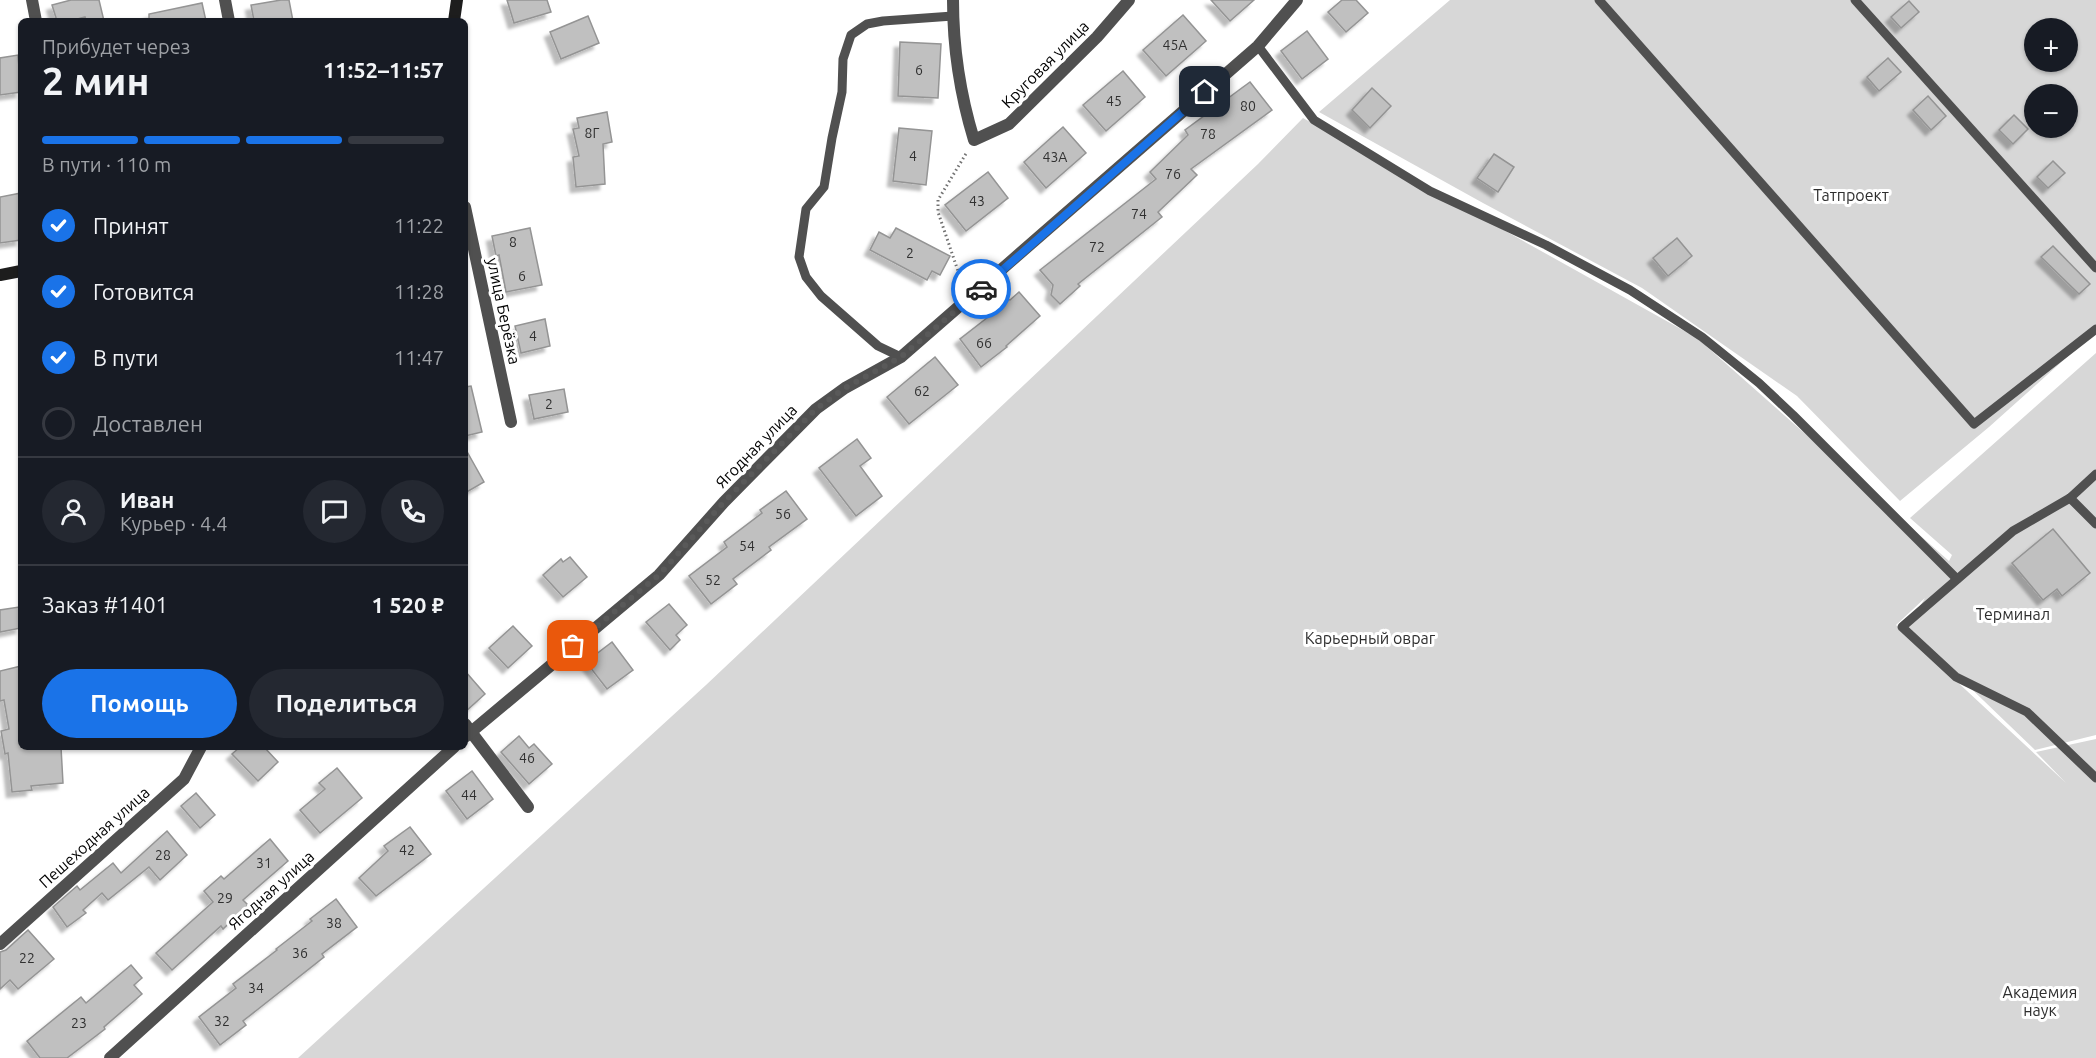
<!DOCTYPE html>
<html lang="ru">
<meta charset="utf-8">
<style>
:root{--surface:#171b24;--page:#242831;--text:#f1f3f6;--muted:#9ea1a6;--line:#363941;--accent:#1a73e8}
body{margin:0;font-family:Ubuntu,sans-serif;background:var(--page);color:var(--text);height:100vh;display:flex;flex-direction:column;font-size:22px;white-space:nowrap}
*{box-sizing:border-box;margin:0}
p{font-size:20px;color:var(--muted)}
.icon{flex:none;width:33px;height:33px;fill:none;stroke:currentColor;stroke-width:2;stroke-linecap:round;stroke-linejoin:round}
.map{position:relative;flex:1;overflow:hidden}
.details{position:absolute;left:18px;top:18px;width:450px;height:732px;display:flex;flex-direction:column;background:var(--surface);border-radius:9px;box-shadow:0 2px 4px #0004}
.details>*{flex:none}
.buttons{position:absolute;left:2024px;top:18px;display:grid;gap:12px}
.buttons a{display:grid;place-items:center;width:54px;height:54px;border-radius:50%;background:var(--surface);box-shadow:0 2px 4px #0004;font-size:30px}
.pin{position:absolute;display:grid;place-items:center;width:51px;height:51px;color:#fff;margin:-26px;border-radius:12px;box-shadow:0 3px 9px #0006}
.courier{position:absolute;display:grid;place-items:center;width:60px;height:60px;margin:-30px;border:4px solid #1a73e8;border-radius:50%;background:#fff;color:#222;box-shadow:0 2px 8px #0007}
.overview em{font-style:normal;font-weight:600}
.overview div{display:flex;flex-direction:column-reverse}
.overview{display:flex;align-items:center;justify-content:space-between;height:102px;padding:0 24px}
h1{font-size:39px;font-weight:600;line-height:45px}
.bar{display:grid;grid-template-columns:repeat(4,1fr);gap:9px 6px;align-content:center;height:72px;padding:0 24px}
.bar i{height:8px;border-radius:4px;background:var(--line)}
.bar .active{background:var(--accent)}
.bar p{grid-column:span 4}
.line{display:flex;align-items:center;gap:15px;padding:0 24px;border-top:2px solid var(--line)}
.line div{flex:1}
.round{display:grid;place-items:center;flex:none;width:63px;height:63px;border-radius:32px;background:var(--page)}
ol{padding:0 24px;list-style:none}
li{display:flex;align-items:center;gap:18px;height:66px}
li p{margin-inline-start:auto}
li .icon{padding:6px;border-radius:50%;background:var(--accent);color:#fff;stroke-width:4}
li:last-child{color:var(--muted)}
li i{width:33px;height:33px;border:3px solid var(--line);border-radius:50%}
.action{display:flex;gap:12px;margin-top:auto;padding:12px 24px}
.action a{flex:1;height:69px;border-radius:36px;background:var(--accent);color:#fff;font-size:24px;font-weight:600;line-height:69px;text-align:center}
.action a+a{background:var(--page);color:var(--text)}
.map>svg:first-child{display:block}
.green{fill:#d7d7d7;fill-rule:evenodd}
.building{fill:#c0c0c0;stroke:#949494;stroke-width:1.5;filter:url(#shadow)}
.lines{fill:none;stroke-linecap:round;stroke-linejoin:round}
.path{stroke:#727272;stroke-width:3;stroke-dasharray:1.5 3;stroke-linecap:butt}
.lane{stroke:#505050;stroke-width:9}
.street{stroke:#505050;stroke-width:12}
.secondary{stroke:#1d1d1d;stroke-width:12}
.done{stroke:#595959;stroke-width:6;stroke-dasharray:0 10.8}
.route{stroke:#1a73e8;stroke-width:8}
.labels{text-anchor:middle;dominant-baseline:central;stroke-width:6;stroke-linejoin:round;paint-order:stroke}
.number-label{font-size:14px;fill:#303030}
.street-label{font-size:16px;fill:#000;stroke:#fff}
.park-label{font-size:16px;fill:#2e2e2e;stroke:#fff}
</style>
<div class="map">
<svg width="2096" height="1058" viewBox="0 0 2096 1058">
<defs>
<filter id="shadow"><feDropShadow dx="-5.5" dy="5.5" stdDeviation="1.5" flood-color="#0004"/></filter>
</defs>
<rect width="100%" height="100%" fill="#fff"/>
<g class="green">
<path d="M1450,0H2096V331L1989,427L1900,501L1797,396L1642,288L1483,203L1319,112ZM2034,28H2067V62H2034ZM2034,94H2067V128H2034Z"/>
<path d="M1303,118L1697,338L1949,561L1952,555L1910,518L2096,353V735L2035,750L1907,627L1925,598L1896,625L2066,783L2036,752L2096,739V1058H298L706,685L1258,164Z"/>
</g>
<g class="building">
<path d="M71,0H99L104,21H86L85,17L70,21H57L52,5Z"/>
<path d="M281,0H289L293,21H254L251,5Z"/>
<path d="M507,0H547L551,12L514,23Z"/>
<path d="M1211,0H1254L1230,21Z"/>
<path d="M1342,0H1356L1368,13L1346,32L1328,12Z"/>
<path d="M1909,1L1919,12L1901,28L1891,17Z"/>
<path d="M202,3L206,21H149V14Z"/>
<path d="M1183,15L1206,41L1166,76L1143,50Z"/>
<path d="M588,16L599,43L561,59L550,32Z"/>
<path d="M1307,31L1328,59L1302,79L1281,51Z"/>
<path d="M900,42L941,44L938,98L898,96Z"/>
<path d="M18,55L21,92L0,95V58Z"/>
<path d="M1888,58L1901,72L1879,91L1867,77Z"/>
<path d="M1123,71L1145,97L1106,131L1083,105Z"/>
<path d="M1250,82L1272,110L1191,169L1197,175L1158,212L1162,217L1078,284L1080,286L1060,304L1051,295L1053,285L1040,270L1156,179L1150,172L1188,135L1185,130Z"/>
<path d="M1372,88L1391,106L1370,128L1352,110Z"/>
<path d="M1928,96L1946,116L1931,130L1913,110Z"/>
<path d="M607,112L612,142L603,144L605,184L576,187L573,157L579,156L573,129L579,128L577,118Z"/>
<path d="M2014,115L2028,129L2013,144L1999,130Z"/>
<path d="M1063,127L1086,153L1046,188L1024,162Z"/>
<path d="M899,128L932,131L926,185L893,181Z"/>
<path d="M1494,154L1514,167L1498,192L1477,178Z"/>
<path d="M2053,161L2065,173L2048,188L2037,177Z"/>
<path d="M988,172L1008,198L966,231L945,205Z"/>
<path d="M21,193V240L0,243V197Z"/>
<path d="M530,228L542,285L506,292L499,255L496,256L492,236Z"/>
<path d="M896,228L950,256L940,275L932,271L927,280L870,250L879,232L890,238Z"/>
<path d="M1677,238L1692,256L1668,276L1653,258Z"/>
<path d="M2053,246L2090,284L2079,294L2041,257Z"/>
<path d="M1019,292L1040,316L1006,346L1007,347L981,367L960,339L1001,307V298L1010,300Z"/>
<path d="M545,319L550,346L521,353L515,326Z"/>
<path d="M935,357L958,385L909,424L887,397Z"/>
<path d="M471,386L482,432L465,436V387Z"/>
<path d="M564,389L568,412L534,419L529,395Z"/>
<path d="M857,439L871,458L860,466L882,496L856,516L819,468Z"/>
<path d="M465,448L484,482L465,493Z"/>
<path d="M786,491L807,519L769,547L771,550L733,579L737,584L711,604L689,576L727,547L724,542L762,513L760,510Z"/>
<path d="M2053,529L2090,573L2062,596L2057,589L2043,600L2012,563Z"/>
<path d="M570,557L587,577L563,597L543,575L561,559L563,562Z"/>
<path d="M669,604L687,625L676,635L680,640L670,650L646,622Z"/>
<path d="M19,607L21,628L0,632V610Z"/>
<path d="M513,626L532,646L508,668L489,648Z"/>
<path d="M612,642L633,670L607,689L586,662Z"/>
<path d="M21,666V747H61L63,783L31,786L32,790L12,792L8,753L5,754L1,731L9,729L4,700L0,701V671Z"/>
<path d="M465,671L485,694L465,712Z"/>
<path d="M519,736L529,748L534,744L552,764L529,784L501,752Z"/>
<path d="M240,747H264L278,762L258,781L232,754Z"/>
<path d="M337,768L362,798L320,833L300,810L325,789L319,783Z"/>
<path d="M472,771L493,799L467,819L446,791Z"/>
<path d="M196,793L215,815L200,828L181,806Z"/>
<path d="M410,827L431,854L376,896L359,878L388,851L384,846Z"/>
<path d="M167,831L187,855L160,880L149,867L108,900L102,893L83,910L86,913L67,927L53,907L77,886L80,890L113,863L121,873Z"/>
<path d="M270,839L288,861L243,900L248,905L223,929L221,926L172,970L156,953L213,902L204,891L221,876L224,879Z"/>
<path d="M336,899L357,927L322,954L324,957L243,1021L246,1025L220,1045L199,1017L236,988L233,984L277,950L276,949L312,921L310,919Z"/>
<path d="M28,930L54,959L18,989L10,980L0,989V952L6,950Z"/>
<path d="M131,965L142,978L134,985L142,994L104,1027L105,1029L67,1058H40L27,1041L81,997L86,1003Z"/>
</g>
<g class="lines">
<path class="path" d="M966,281L958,271L938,212V200L967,152"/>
<g class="lane">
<path d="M1599,0L1974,424L2096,329"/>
<path d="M1855,0L2096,268"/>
<path d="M1258,46L1314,120L1430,191L1546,245L1630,290L1702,337L1759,383L1793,415L1957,579"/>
<path d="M901,357L878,346L821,296L806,277L799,257L806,209L824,187L832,138L842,92L843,59L851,35L867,24L883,21L953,16"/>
<path d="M2096,474L2070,498L2013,531L1902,627L1956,677L2027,712L2096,778"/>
<path d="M2070,498L2096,524"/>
</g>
<g class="street">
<path d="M32,0L36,21"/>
<path d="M225,0L229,21"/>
<path d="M953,0C953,48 960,94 974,140L1009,124L1097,37L1129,0"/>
<path d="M465,207L511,422"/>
<path d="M465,724L528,807"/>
<path d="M465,737L659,575L724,502L816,409L845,388L901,357L1258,46L1297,0"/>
<path d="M0,944L184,779L201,747"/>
<path d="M110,1058L454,747"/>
</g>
<g class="secondary">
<path d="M454,21L457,0"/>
<path d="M0,275L21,271"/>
</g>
</g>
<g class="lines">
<path class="done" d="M573,646L659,575L724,502L816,409L845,388L901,357L981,289"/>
<path class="route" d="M981,289L1205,92"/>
</g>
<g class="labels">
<g class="number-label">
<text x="1175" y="45">45А</text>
<text x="919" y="70">6</text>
<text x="1114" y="101">45</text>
<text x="1248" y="106">80</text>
<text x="592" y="133">8Г</text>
<text x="1208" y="134">78</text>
<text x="913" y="156">4</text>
<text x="1055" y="157">43А</text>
<text x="1173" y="174">76</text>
<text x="977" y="201">43</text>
<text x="1139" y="214">74</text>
<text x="513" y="242">8</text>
<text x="1097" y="247">72</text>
<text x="910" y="253">2</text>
<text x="522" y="276">6</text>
<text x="533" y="336">4</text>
<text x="984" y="343">66</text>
<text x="922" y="391">62</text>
<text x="549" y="404">2</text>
<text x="783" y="514">56</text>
<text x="747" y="546">54</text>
<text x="713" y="580">52</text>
<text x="527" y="758">46</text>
<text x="469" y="795">44</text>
<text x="407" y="850">42</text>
<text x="163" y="855">28</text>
<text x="264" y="863">31</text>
<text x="225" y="898">29</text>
<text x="334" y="923">38</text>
<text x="300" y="953">36</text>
<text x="27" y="958">22</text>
<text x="256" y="988">34</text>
<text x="222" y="1021">32</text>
<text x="79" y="1023">23</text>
</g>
<g class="street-label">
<text transform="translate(1045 64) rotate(-45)">Круговая улица</text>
<text transform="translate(504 311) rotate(78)">улица Берёзка</text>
<text transform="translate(756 446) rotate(-46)">Ягодная улица</text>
<text transform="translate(94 837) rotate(-42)">Пешеходная улица</text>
<text transform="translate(271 890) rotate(-42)">Ягодная улица</text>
</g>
<g class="park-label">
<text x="1851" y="195">Татпроект</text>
<text x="2013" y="614">Терминал</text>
<text x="1370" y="638">Карьерный овраг</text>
<text x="2040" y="992">Академия<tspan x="2040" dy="18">наук</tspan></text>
</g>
</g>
</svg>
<div class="buttons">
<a>+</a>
<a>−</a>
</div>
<div class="pin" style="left:573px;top:646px;background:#ea580c"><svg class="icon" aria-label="bag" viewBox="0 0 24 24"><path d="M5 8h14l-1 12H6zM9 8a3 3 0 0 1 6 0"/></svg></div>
<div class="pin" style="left:1205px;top:92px;background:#1f2937"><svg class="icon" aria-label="home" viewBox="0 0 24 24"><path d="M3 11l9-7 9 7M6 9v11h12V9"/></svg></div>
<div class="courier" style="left:981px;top:289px"><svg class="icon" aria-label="car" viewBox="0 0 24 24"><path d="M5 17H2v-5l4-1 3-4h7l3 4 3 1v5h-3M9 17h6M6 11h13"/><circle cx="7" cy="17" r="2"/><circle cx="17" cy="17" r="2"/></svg></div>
<section class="details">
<div class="overview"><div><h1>2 мин</h1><p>Прибудет через</p></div><em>11:52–11:57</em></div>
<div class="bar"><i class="active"></i><i class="active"></i><i class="active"></i><i></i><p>В пути · 110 m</p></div>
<ol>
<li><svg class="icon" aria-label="check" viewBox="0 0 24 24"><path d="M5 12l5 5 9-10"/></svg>Принят<p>11:22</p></li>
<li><svg class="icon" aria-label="check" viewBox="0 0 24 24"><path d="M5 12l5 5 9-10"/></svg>Готовится<p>11:28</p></li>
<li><svg class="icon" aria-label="check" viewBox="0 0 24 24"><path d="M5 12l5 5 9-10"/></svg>В пути<p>11:47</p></li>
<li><i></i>Доставлен</li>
</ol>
<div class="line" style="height:108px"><a class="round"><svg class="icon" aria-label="person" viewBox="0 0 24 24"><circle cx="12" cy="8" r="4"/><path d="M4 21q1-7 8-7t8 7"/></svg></a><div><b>Иван</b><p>Курьер · 4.4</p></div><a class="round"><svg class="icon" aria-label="chat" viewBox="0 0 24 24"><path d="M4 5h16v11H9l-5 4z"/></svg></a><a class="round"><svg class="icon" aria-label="phone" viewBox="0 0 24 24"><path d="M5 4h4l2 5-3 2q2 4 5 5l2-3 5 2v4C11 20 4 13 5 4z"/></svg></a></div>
<div class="line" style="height:78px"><div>Заказ #1401</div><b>1 520 ₽</b></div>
<div class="action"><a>Помощь</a><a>Поделиться</a></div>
</section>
</div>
